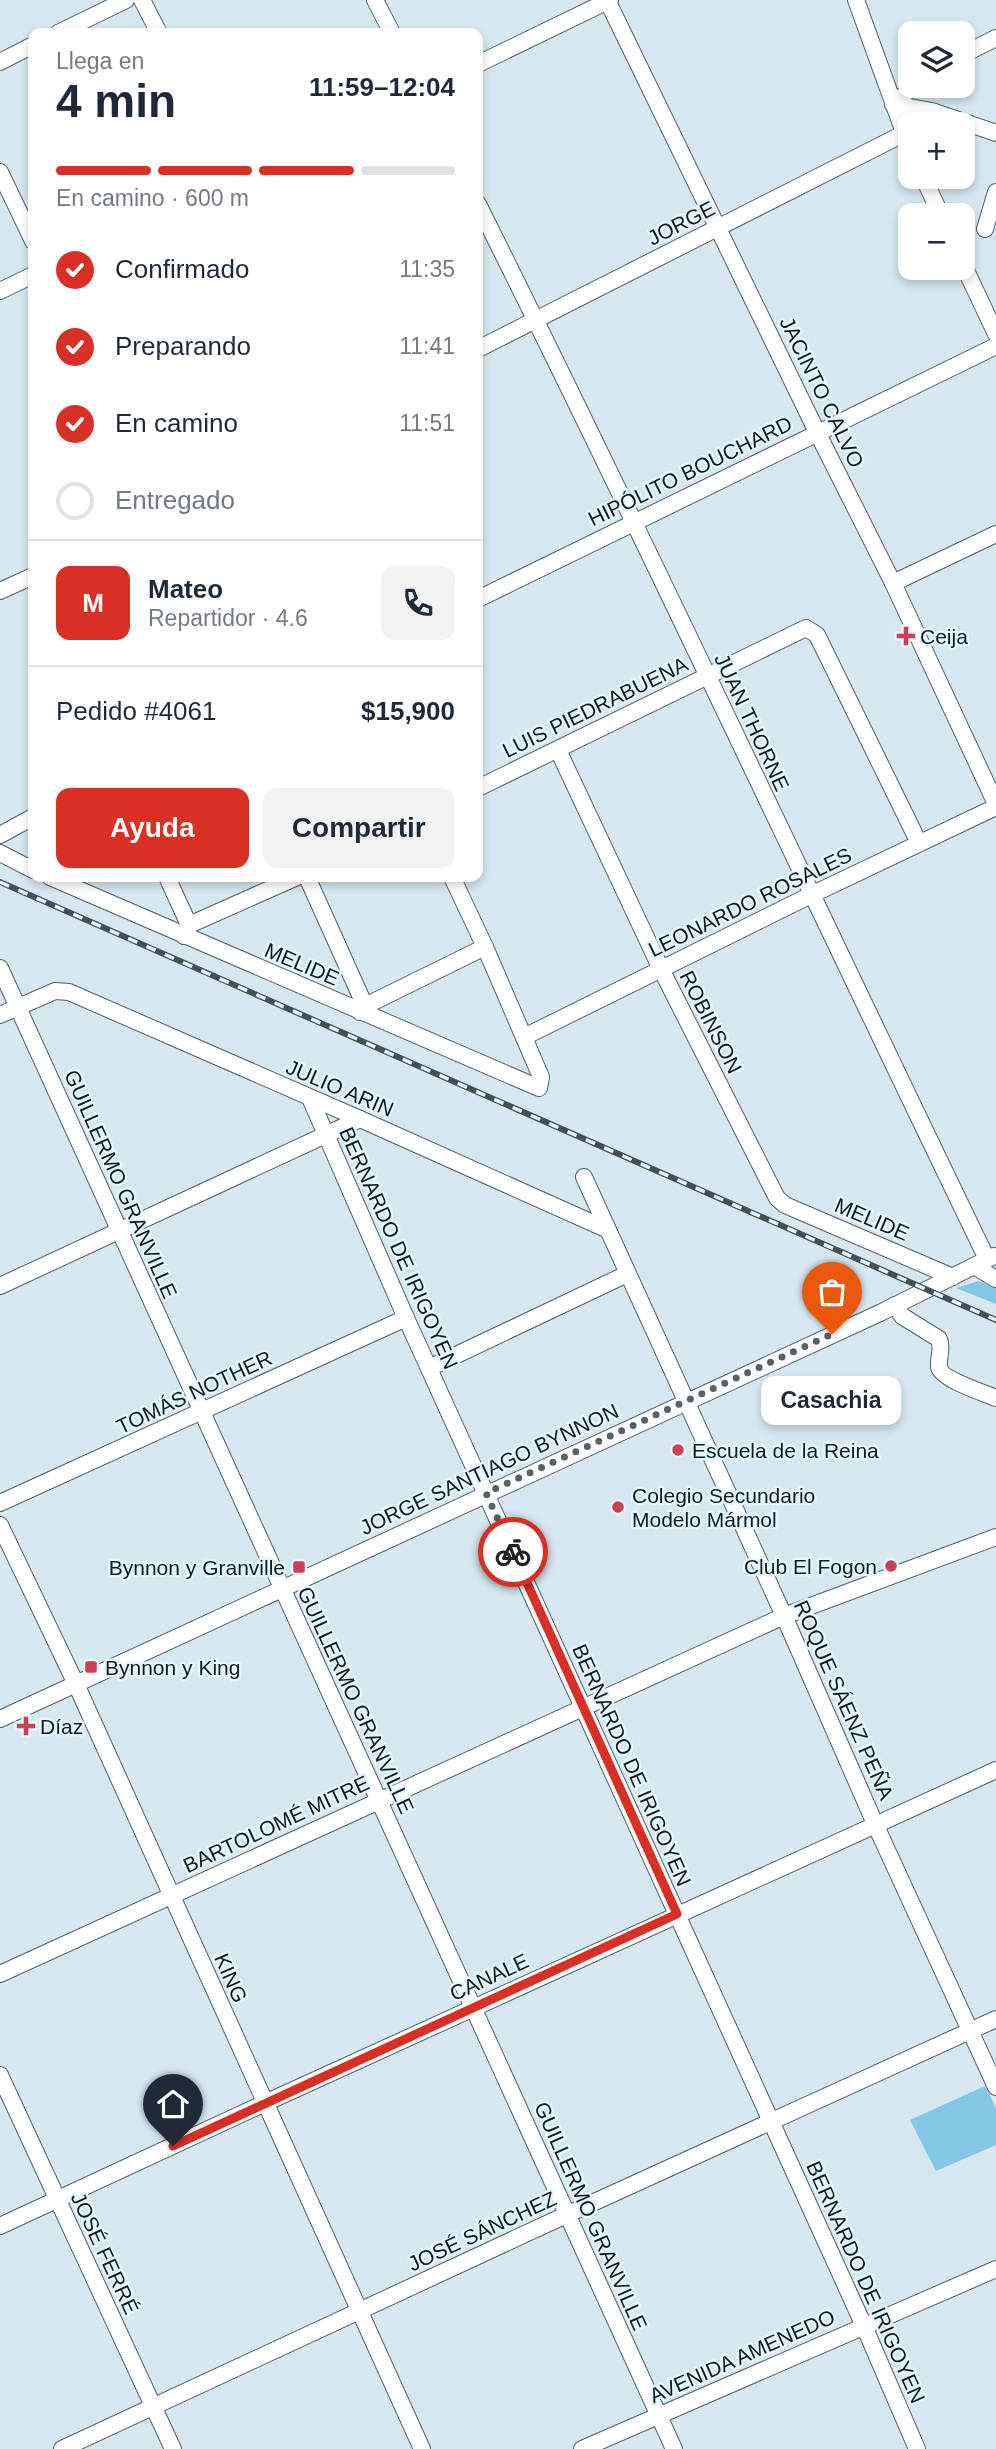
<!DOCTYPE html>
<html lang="es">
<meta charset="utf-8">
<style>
:root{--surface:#fff;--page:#f2f2f3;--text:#1f2937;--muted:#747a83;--line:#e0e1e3;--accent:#d93025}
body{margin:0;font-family:Helvetica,sans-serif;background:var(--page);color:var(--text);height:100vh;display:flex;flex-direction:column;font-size:26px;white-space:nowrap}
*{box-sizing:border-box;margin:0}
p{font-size:23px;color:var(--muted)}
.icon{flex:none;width:38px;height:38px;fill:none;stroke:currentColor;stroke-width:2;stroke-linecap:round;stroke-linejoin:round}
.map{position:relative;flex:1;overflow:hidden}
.drawer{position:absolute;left:28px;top:28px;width:455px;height:854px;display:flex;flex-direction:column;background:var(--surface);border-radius:14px;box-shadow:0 4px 10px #0003}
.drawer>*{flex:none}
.tools{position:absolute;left:898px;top:21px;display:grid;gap:14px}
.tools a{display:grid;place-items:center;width:77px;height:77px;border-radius:14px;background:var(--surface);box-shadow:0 4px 10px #0003;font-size:35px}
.pin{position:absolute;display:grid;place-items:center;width:60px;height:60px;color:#fff;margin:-72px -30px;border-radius:50% 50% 50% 0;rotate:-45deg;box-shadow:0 0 7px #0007}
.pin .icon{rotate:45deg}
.courier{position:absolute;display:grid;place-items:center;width:70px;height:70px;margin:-35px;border:5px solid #d93025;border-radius:50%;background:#fff;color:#222;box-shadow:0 2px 9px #0007}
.bubble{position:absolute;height:49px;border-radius:14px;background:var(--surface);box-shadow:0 4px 10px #0003;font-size:23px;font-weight:800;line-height:49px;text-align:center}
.head em{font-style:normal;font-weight:800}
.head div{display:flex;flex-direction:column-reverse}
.head{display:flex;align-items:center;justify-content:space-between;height:119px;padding:0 28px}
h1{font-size:46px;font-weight:800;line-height:52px}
.bar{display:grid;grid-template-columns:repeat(4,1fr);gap:10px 7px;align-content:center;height:84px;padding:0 28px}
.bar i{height:9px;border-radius:5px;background:var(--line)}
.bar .current{background:var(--accent)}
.bar p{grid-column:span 4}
.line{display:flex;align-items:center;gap:18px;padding:0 28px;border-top:2px solid var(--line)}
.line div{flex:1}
.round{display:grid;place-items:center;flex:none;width:74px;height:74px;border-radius:14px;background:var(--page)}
ol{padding:0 28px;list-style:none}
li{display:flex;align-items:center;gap:21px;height:77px}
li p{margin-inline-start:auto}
li .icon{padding:7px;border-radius:50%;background:var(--accent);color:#fff;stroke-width:4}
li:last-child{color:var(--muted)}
li i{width:38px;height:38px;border:4px solid var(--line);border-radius:50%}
.primary-button{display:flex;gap:14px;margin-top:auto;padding:14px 28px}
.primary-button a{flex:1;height:80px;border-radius:14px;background:var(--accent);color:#fff;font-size:28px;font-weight:800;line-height:80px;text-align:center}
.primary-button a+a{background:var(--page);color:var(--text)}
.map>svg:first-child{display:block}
.green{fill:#85c6e5}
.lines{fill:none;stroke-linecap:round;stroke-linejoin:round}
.minor-casing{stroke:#4f5f66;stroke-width:18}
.minor{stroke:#fff;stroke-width:16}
.rail-casing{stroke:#465054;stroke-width:6}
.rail{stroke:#e3f5fe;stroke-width:3.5;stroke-dasharray:10;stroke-linecap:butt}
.done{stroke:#576267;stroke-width:7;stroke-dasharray:0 12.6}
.route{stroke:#d93025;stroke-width:9}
.poi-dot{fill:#cf3f54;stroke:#e3f5fe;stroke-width:2.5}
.labels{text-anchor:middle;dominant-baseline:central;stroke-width:5;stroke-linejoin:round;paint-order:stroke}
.street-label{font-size:21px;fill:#131a1d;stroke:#e3f5fe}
.poi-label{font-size:21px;fill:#131a1d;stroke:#e3f5fe;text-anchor:start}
</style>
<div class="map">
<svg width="996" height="2449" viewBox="0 0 996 2449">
<rect width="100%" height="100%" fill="#d6e7f0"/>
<g class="green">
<path d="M979,1281L996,1288V1304L956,1288Z"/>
<path d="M985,2086L996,2108V2145L936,2171L910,2120Z"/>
</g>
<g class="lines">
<g class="minor-casing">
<g id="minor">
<path d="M142,0L159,33"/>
<path d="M375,0L392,33"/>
<path d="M607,0L817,432L893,583L996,804"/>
<path d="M856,0L910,149"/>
<path d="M58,33L126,0"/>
<path d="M962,55L996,38"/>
<path d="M0,62L33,45"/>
<path d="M478,64L610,0"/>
<path d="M893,104L932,111L996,133"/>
<path d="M893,104L914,86"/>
<path d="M0,172L33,241"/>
<path d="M923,177L941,215"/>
<path d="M478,204C652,553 817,908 987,1259"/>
<path d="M985,229L996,192"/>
<path d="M962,262L996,334"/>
<path d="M0,291L33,275"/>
<path d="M478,349L903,134"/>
<path d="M893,583L996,534"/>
<path d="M0,591L33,576"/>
<path d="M478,599L996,346"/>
<path d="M558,750L661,969L777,1198L785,1205L953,1277"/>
<path d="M478,788L806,628L817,635L919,843"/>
<path d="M0,835L33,817"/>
<path d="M0,853L33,870"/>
<path d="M50,877L539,1088L541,1077L485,947L452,877"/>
<path d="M167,877L189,925"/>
<path d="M307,877L365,1006"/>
<path d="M184,936L189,925L297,877"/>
<path d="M0,968L674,2449"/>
<path d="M360,1012L365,1006L485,947"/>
<path d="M0,1015L55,991L69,992L360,1119L606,1229"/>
<path d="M524,1037L811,895L996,807"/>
<path d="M310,1098L406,1318L864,2326L917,2449"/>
<path d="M584,1177L784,1616L876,1826L996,2087"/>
<path d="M974,1266L996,1279"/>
<path d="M0,1286L360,1119"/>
<path d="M895,1305L902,1316L939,1339C943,1349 938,1357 939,1367C941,1379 984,1393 996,1398"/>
<path d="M429,1368L627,1274"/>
<path d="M0,1503L406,1318"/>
<path d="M0,1525L76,1684L422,2449"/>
<path d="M0,1719L882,1312L994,1256"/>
<path d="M0,1974L784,1616L996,1537"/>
<path d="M0,2075L173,2449"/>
<path d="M0,2226L265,2103L996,1770"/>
<path d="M62,2449L566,2215L996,2019"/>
<path d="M582,2449L996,2269"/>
</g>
</g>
<use href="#minor" class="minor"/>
<g class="rail-casing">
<path id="rail" d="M0,882L996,1320"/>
</g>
<use href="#rail" class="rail"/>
</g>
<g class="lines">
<path class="done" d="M513,1552L486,1493L832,1334"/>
<path class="route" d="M173,2146L677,1914L513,1552"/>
</g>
<g class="poi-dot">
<path d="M902.5 625.5h7v7h7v7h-7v7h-7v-7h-7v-7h7z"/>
<circle cx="678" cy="1450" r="7"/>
<circle cx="618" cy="1507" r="7"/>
<circle cx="891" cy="1566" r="7"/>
<rect x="292" y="1560" width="14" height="14" rx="3.5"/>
<rect x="84" y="1660" width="14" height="14" rx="3.5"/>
<path d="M22.5 1715.5h7v7h7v7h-7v7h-7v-7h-7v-7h7z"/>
</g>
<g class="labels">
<g class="street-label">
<text transform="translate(681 223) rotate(-27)">JORGE</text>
<text transform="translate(822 392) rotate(64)">JACINTO CALVO</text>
<text transform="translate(690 471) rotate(-26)">HIPÓLITO BOUCHARD</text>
<text transform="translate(595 707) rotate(-26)">LUIS PIEDRABUENA</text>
<text transform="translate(752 722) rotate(65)">JUAN THORNE</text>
<text transform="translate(750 902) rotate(-26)">LEONARDO ROSALES</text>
<text transform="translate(302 964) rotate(23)">MELIDE</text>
<text transform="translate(711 1022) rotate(63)">ROBINSON</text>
<text transform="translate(340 1088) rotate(23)">JULIO ARIN</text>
<text transform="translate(121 1184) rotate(66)">GUILLERMO GRANVILLE</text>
<text transform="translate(872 1219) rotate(23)">MELIDE</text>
<text transform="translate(399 1248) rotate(66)">BERNARDO DE IRIGOYEN</text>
<text transform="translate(194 1392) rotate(-25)">TOMÁS NOTHER</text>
<text transform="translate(489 1469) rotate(-25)">JORGE SANTIAGO BYNNON</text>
<text transform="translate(356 1700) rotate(65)">GUILLERMO GRANVILLE</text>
<text transform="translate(844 1700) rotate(66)">ROQUE SÁENZ PEÑA</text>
<text transform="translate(632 1765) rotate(66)">BERNARDO DE IRIGOYEN</text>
<text transform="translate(276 1824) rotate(-25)">BARTOLOMÉ MITRE</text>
<text transform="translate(489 1977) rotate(-25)">CANALE</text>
<text transform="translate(231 1978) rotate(66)">KING</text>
<text transform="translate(591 2216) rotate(66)">GUILLERMO GRANVILLE</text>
<text transform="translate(482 2231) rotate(-25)">JOSÉ SÁNCHEZ</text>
<text transform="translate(105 2253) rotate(65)">JOSÉ FERRÉ</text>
<text transform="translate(866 2282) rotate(66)">BERNARDO DE IRIGOYEN</text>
<text transform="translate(742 2356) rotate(-24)">AVENIDA AMENEDO</text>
</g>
<g class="poi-label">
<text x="920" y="636">Ceija</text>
<text x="692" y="1450">Escuela de la Reina</text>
<text x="632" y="1495">Colegio Secundario<tspan x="632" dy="24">Modelo Mármol</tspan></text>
<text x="877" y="1566" text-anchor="end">Club El Fogon</text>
<text x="285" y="1567" text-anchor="end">Bynnon y Granville</text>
<text x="105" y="1667">Bynnon y King</text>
<text x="40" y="1726">Díaz</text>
</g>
</g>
</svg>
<div class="tools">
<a><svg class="icon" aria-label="layers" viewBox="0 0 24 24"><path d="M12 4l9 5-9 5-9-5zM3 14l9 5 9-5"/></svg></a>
<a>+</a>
<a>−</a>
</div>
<div class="pin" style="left:832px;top:1334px;background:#ea580c"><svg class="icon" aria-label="bag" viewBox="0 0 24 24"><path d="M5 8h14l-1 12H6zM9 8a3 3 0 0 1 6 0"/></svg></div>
<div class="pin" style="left:173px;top:2146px;background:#1f2937"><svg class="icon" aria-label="home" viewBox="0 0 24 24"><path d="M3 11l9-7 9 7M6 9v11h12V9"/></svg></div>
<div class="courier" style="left:513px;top:1552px"><svg class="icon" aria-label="bike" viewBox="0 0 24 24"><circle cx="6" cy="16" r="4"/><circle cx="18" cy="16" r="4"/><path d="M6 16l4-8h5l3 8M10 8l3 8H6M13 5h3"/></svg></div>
<div class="bubble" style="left:761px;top:1376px;width:140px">Casachia</div>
<section class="drawer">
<div class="head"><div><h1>4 min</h1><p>Llega en</p></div><em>11:59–12:04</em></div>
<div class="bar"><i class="current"></i><i class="current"></i><i class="current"></i><i></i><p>En camino · 600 m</p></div>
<ol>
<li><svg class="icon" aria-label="check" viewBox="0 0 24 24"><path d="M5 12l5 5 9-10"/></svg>Confirmado<p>11:35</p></li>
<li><svg class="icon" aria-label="check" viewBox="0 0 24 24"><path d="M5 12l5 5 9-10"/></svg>Preparando<p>11:41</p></li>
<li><svg class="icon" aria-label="check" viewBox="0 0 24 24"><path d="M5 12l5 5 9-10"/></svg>En camino<p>11:51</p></li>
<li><i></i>Entregado</li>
</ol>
<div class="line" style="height:126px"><b class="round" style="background:var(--accent);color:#fff">M</b><div><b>Mateo</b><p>Repartidor · 4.6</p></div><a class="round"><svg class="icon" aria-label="phone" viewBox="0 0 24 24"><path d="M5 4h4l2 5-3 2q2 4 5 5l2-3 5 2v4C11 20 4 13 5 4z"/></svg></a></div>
<div class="line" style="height:91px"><div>Pedido #4061</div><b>$15,900</b></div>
<div class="primary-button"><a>Ayuda</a><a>Compartir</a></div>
</section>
</div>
